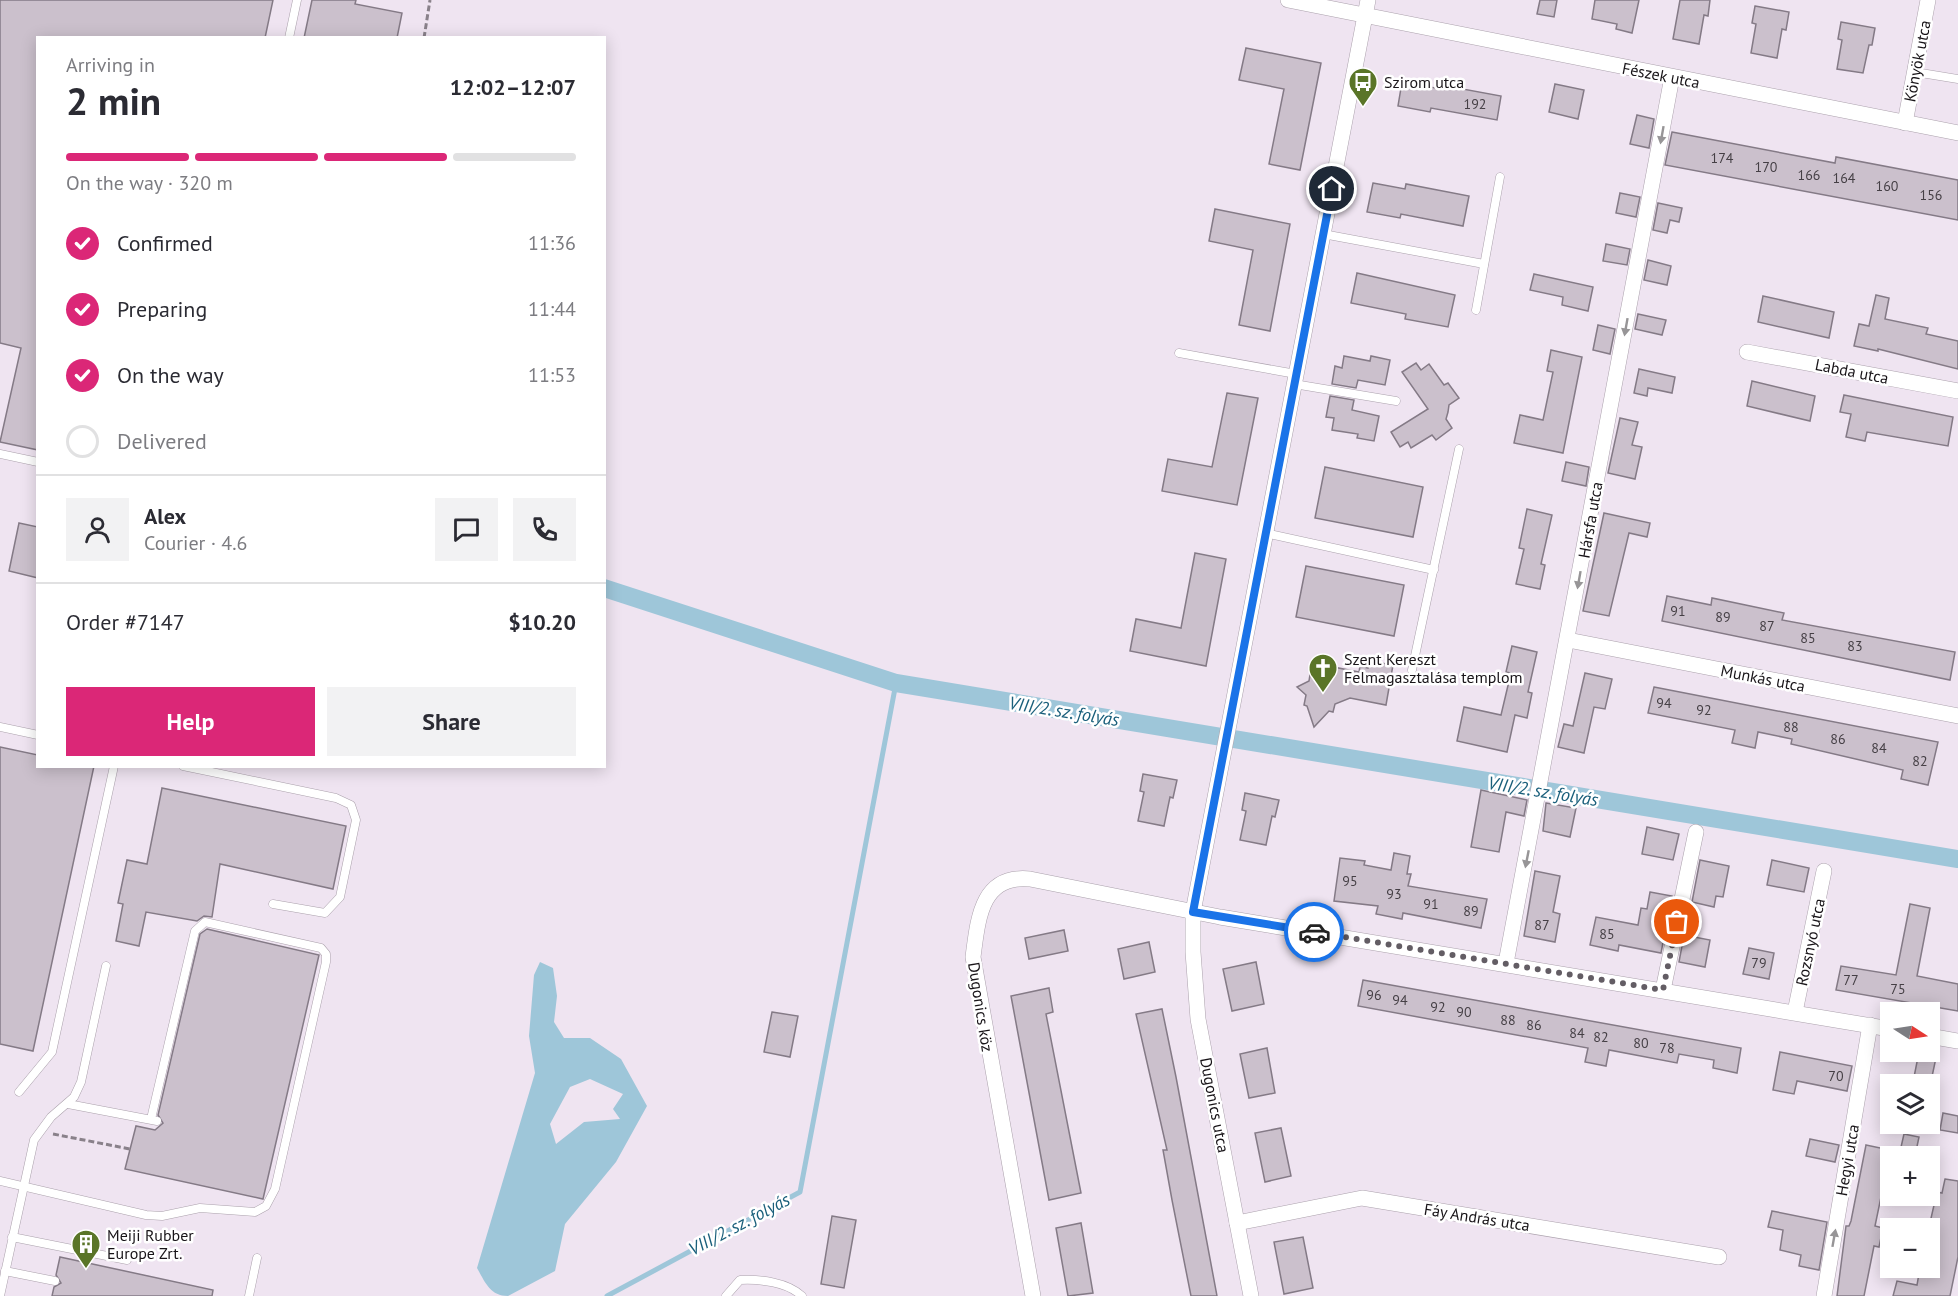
<!DOCTYPE html>
<meta charset="utf-8">
<style>
:root{--surface:#fff;--page:#f2f2f3;--text:#2b2b33;--muted:#7c7c81;--line:#e1e1e2;--accent:#db2777}
body{margin:0;font-family:"PT Sans",sans-serif;background:var(--page);color:var(--text);height:100vh;display:flex;flex-direction:column;font-size:22px;white-space:nowrap}
*{box-sizing:border-box;margin:0}
p{font-size:20px;color:var(--muted)}
.icon{flex:none;width:33px;height:33px;fill:none;stroke:currentColor;stroke-width:2;stroke-linecap:round;stroke-linejoin:round}
.map{position:relative;flex:1;overflow:hidden}
.drawer{position:absolute;left:36px;top:36px;width:570px;height:732px;display:flex;flex-direction:column;background:var(--surface);border-radius:0px;box-shadow:0 3px 15px #0003}
.drawer>*{flex:none}
.needle{width:39px;rotate:102deg}
.controls{position:absolute;left:1880px;top:1002px;display:grid;gap:12px}
.controls a{display:grid;place-items:center;width:60px;height:60px;border-radius:0px;background:var(--surface);box-shadow:0 3px 15px #0003;font-size:30px}
.pin{position:absolute;display:grid;place-items:center;width:51px;height:51px;color:#fff;margin:-26px;border:3px solid #fff;border-radius:50%;box-shadow:0 2px 6px #0007}
.courier{position:absolute;display:grid;place-items:center;width:60px;height:60px;margin:-30px;border:4px solid #1a73e8;border-radius:50%;background:#fff;color:#222;box-shadow:0 2px 8px #0007}
.summary em{font-style:normal;font-weight:600}
.summary div{display:flex;flex-direction:column-reverse}
.summary{display:flex;align-items:center;justify-content:space-between;height:102px;padding:0 30px}
h1{font-size:39px;font-weight:600;line-height:45px}
.bar{display:grid;grid-template-columns:repeat(4,1fr);gap:9px 6px;align-content:center;height:72px;padding:0 30px}
.bar i{height:8px;border-radius:4px;background:var(--line)}
.bar .current{background:var(--accent)}
.bar p{grid-column:span 4}
.line{display:flex;align-items:center;gap:15px;padding:0 30px;border-top:2px solid var(--line)}
.line div{flex:1}
.round{display:grid;place-items:center;flex:none;width:63px;height:63px;border-radius:0px;background:var(--page)}
ol{padding:0 30px;list-style:none}
li{display:flex;align-items:center;gap:18px;height:66px}
li p{margin-inline-start:auto}
li .icon{padding:6px;border-radius:50%;background:var(--accent);color:#fff;stroke-width:4}
li:last-child{color:var(--muted)}
li i{width:33px;height:33px;border:3px solid var(--line);border-radius:50%}
.action{display:flex;gap:12px;margin-top:auto;padding:12px 30px}
.action a{flex:1;height:69px;border-radius:0px;background:var(--accent);color:#fff;font-size:24px;font-weight:600;line-height:69px;text-align:center}
.action a+a{background:var(--page);color:var(--text)}
.map>svg:first-child{display:block}
.water{fill:#9ec6d9;fill-rule:evenodd}
.lines{fill:none;stroke-linecap:round;stroke-linejoin:round}
.stream{stroke:#9ec6d9;stroke-width:5}
.canal{stroke:#9ec6d9;stroke-width:18}
.building{fill:#cbc0cc;stroke:#847a86;stroke-width:1.5}
.lane-casing{stroke:#aba1ac;stroke-width:9}
.street-casing{stroke:#aba1ac;stroke-width:16}
.path{stroke:#89818a;stroke-width:3;stroke-dasharray:6 3;stroke-linecap:butt}
.lane{stroke:#fff;stroke-width:8}
.street{stroke:#fff;stroke-width:15}
.oneway{fill:#979597}
.done{stroke:#635d64;stroke-width:6;stroke-dasharray:0 10.8}
.route{stroke:#1a73e8;stroke-width:8}
.labels{text-anchor:middle;dominant-baseline:central;stroke-width:5;stroke-linejoin:round;paint-order:stroke}
.number-label{font-size:14px;fill:#453f45}
.street-label{font-size:16px;fill:#181418;stroke:#fff}
.poi-label{font-size:16px;fill:#181418;stroke:#fff;text-anchor:start}
.water-label{font-size:18px;font-style:italic;fill:#1a5f7b;stroke:#fff}
</style>
<div class="map">
<svg width="1958" height="1296" viewBox="0 0 1958 1296">
<rect width="100%" height="100%" fill="#efe4f1"/>
<path class="water" d="M540,962L553,968L557,996L554,1022L564,1038H590L621,1059L647,1106L616,1162L565,1224L555,1271L508,1296C490,1296 485,1282 477,1268L535,1073L529,1036L534,975ZM590,1079L623,1094L613,1109L620,1119L584,1122L556,1144L550,1124L570,1087Z"/>
<g class="lines">
<path class="stream" d="M607,1296L800,1192L896,683"/>
<path class="canal" d="M604,588L896,683L1958,859"/>
</g>
<g class="building">
<path d="M0,0H273L265,38H38V450L0,442L21,348L0,343Z"/>
<path d="M312,0H356L355,4L402,13L397,38H304Z"/>
<path d="M1540,0H1557L1554,17L1537,14Z"/>
<path d="M1595,0H1639L1632,33L1616,29L1617,24L1592,19Z"/>
<path d="M1680,0H1710L1708,16L1704,15L1699,44L1673,39Z"/>
<path d="M1755,6L1789,12L1786,30L1782,29L1777,58L1751,53L1756,24L1752,23Z"/>
<path d="M1841,22L1875,28L1872,45H1869L1863,73L1837,69L1842,40L1838,39Z"/>
<path d="M1246,48L1321,63L1300,170L1269,164L1284,89L1239,80Z"/>
<path d="M1402,82L1435,88L1436,84L1501,96L1497,120L1431,108L1430,112L1398,106Z"/>
<path d="M1555,84L1584,90L1578,119L1549,112Z"/>
<path d="M1637,115L1654,119L1649,148L1630,144Z"/>
<path d="M1672,132L1835,163L1836,157L1958,180V220L1665,165Z"/>
<path d="M1373,183L1405,189L1406,184L1469,196L1463,226L1401,214L1400,218L1367,212Z"/>
<path d="M1620,193L1640,197L1636,217L1616,213Z"/>
<path d="M1658,203L1682,208L1679,222L1670,220L1667,233L1653,230Z"/>
<path d="M1215,209L1290,224L1270,331L1239,325L1253,250L1209,241Z"/>
<path d="M1606,244L1630,249L1627,265L1603,261Z"/>
<path d="M1648,260L1671,266L1667,285L1644,280Z"/>
<path d="M1357,273L1455,295L1448,327L1405,319L1406,314L1351,303Z"/>
<path d="M1534,274L1593,287L1588,311L1562,305L1563,297L1530,290Z"/>
<path d="M1876,295L1889,298L1885,319L1928,328L1926,334L1958,341V369L1878,349V351L1854,346L1859,324L1869,326Z"/>
<path d="M1763,296L1834,312L1829,338L1758,322Z"/>
<path d="M1638,314L1666,320L1662,335L1635,329Z"/>
<path d="M1598,325L1615,329L1610,354L1593,350Z"/>
<path d="M1551,350L1582,357L1563,453L1514,443L1520,415L1543,420L1553,372L1547,371Z"/>
<path d="M1344,356L1370,361L1371,356L1390,360L1385,385L1358,380L1356,388L1332,384L1335,366L1342,368Z"/>
<path d="M1416,363L1421,370L1429,364L1444,385L1448,383L1459,398L1449,405L1448,412L1446,419L1452,428L1436,440L1432,435L1411,448L1408,442L1400,447L1391,432L1428,409L1402,372Z"/>
<path d="M1639,369L1675,377L1672,393L1648,388L1647,396L1634,393Z"/>
<path d="M1752,381L1815,396L1810,421L1747,406Z"/>
<path d="M1227,393L1258,398L1237,505L1162,491L1168,459L1212,467Z"/>
<path d="M1844,395L1953,417L1948,446L1867,432L1865,441L1846,437L1851,414L1840,412Z"/>
<path d="M1330,396L1354,400L1352,410L1379,416L1374,441L1357,438L1358,434L1332,430L1334,418L1326,417Z"/>
<path d="M1620,418L1638,422L1632,445L1642,447L1635,479L1608,473Z"/>
<path d="M1566,462L1589,467L1586,486L1562,481Z"/>
<path d="M1325,467L1423,487L1413,537L1315,518Z"/>
<path d="M1527,509L1552,515L1541,564L1545,565L1540,589L1516,584L1524,549L1519,548Z"/>
<path d="M1604,513L1650,523L1647,537L1629,533L1609,616L1583,611Z"/>
<path d="M19,523L38,527V578L9,571Z"/>
<path d="M1195,553L1226,559L1206,666L1130,651L1136,619L1181,628Z"/>
<path d="M1306,566L1404,585L1394,636L1296,617Z"/>
<path d="M1667,596L1711,605L1712,598L1784,613L1782,620L1955,652L1950,680L1662,621Z"/>
<path d="M1512,646L1537,652L1528,692L1532,693L1527,718L1515,715L1507,752L1457,741L1464,707L1501,715L1510,677L1514,678L1515,674L1506,672Z"/>
<path d="M1370,661L1393,665L1386,705L1350,698L1335,704L1333,712L1329,711L1314,727L1307,706L1304,705L1306,695L1297,687L1309,681L1311,668L1317,669L1318,664L1359,672L1360,666L1368,668Z"/>
<path d="M1585,673L1612,679L1605,709L1594,707L1584,753L1558,747L1564,724L1573,726Z"/>
<path d="M1654,687L1938,742L1928,785L1901,779L1903,770L1791,744L1792,739L1758,732L1755,748L1732,743L1735,730L1648,713Z"/>
<path d="M0,747L38,755V766H94L33,1051L0,1044Z"/>
<path d="M1143,774L1177,780L1173,798L1170,797L1164,826L1138,821L1144,792L1140,791Z"/>
<path d="M162,788L346,826L333,889L220,864L212,917L204,916L197,921L146,912L139,946L116,941L123,904L118,903L127,860L147,864Z"/>
<path d="M1481,790L1527,800L1524,816L1506,812L1499,852L1471,847Z"/>
<path d="M1245,793L1279,800L1275,817L1272,816L1266,845L1240,840L1246,811L1242,810Z"/>
<path d="M1546,803L1576,808L1570,837L1543,831Z"/>
<path d="M1647,827L1679,834L1673,860L1642,854Z"/>
<path d="M1394,853L1410,856L1407,874H1411L1408,886L1487,899L1481,928L1403,913L1402,919L1376,914L1378,906L1334,901L1340,858L1365,861L1364,865L1391,870Z"/>
<path d="M1700,860L1729,866L1723,897L1716,896L1714,907L1692,902Z"/>
<path d="M1772,860L1809,868L1804,892L1767,885Z"/>
<path d="M1535,871L1560,876L1553,912L1560,914L1555,942L1524,936Z"/>
<path d="M1650,892L1672,896L1661,953L1619,945L1618,951L1590,945L1596,917L1638,925L1641,908L1647,909Z"/>
<path d="M1910,904L1930,908L1917,976L1958,984V1011L1836,990L1841,966L1896,975Z"/>
<path d="M207,929L319,955L263,1199L125,1169L136,1126L155,1130L163,1123L158,1115L200,934Z"/>
<path d="M1064,930L1068,951L1029,959L1025,938Z"/>
<path d="M1684,935L1710,940L1705,967L1679,962Z"/>
<path d="M1149,942L1155,972L1124,979L1118,949Z"/>
<path d="M1749,948L1774,953L1769,979L1743,974Z"/>
<path d="M1256,962L1264,1004L1232,1011L1223,969Z"/>
<path d="M1363,980L1741,1048L1737,1073L1713,1068L1714,1060L1679,1054L1677,1063L1609,1050L1606,1066L1585,1062L1588,1048L1358,1006Z"/>
<path d="M1049,988L1053,1012L1046,1014L1081,1193L1049,1200L1011,996Z"/>
<path d="M1162,1009L1176,1077L1217,1296H1191L1172,1200L1163,1150H1167L1136,1014Z"/>
<path d="M772,1012L798,1016L790,1057L764,1052Z"/>
<path d="M1267,1048L1275,1093L1249,1098L1240,1054Z"/>
<path d="M1929,1051L1937,1053L1930,1086L1913,1082L1919,1052Z"/>
<path d="M1780,1052L1852,1066L1847,1091L1797,1081L1794,1094L1773,1090Z"/>
<path d="M1943,1113L1958,1116V1133L1940,1130Z"/>
<path d="M1281,1128L1291,1176L1265,1182L1255,1133Z"/>
<path d="M1904,1134L1919,1137L1915,1156H1899Z"/>
<path d="M1810,1139L1839,1145L1835,1162L1806,1156Z"/>
<path d="M1866,1145L1890,1150V1168H1887L1875,1226L1883,1228L1879,1247L1874,1246L1864,1296H1837L1846,1226H1849L1851,1221Z"/>
<path d="M1945,1179L1958,1181V1257L1950,1296H1893L1897,1281L1917,1285L1920,1268H1929V1227L1937,1192L1942,1193Z"/>
<path d="M1772,1211L1827,1222L1819,1270L1799,1266L1801,1255L1780,1250L1783,1230L1768,1227Z"/>
<path d="M832,1216L856,1220L844,1288L821,1284Z"/>
<path d="M1081,1223L1093,1293L1068,1296L1056,1228Z"/>
<path d="M1303,1237L1313,1288L1284,1294L1274,1242Z"/>
<path d="M60,1257L213,1290L212,1296H52L54,1287L61,1283L56,1275Z"/>
</g>
<g class="lines">
<g class="lane-casing">
<g id="lane">
<path d="M289,38L297,0"/>
<path d="M1915,72L1958,79"/>
<path d="M1323,234L1484,264"/>
<path d="M1476,310L1500,177"/>
<path d="M1179,353L1296,374"/>
<path d="M1294,384L1396,401"/>
<path d="M0,454L38,462"/>
<path d="M1265,533L1434,570"/>
<path d="M1412,670L1459,449"/>
<path d="M0,727L38,735"/>
<path d="M183,766L336,798L351,805L356,820L340,897L325,913L273,904"/>
<path d="M19,1092L52,1052L114,766"/>
<path d="M68,1104L157,1121"/>
<path d="M0,1181L146,1215L162,1216L200,1208L255,1212L266,1206L275,1189L326,962V954L321,948L205,922L195,931L151,1119"/>
<path d="M12,1237L127,1260"/>
<path d="M5,1271L55,1281"/>
<path d="M0,1296L34,1140L51,1117L74,1097L81,1082L106,966"/>
<path d="M249,1296L257,1258"/>
<path d="M726,1296L740,1280C760,1279 787,1282 802,1296"/>
</g>
</g>
<g class="street-casing">
<g id="street">
<path d="M1288,0L1958,133"/>
<path d="M1905,123L1928,0"/>
<path d="M1747,352L1958,391"/>
<path d="M1568,640L1958,716"/>
<path d="M1506,963L1672,77"/>
<path d="M1663,990L1696,832"/>
<path d="M1795,1012L1824,871"/>
<path d="M1929,1036L1958,1041"/>
<path d="M1237,1223L1362,1198L1719,1257"/>
<path d="M1033,1296L973,957C978,919 981,874 1030,879L1220,917L1890,1029"/>
<path d="M1251,1296L1198,1019L1193,952V912L1368,0"/>
<path d="M1824,1296L1870,1025"/>
</g>
</g>
<g class="path">
<path d="M424,38L430,0"/>
<path d="M53,1134L130,1149"/>
</g>
<use href="#lane" class="lane"/>
<use href="#street" class="street"/>
</g>
<defs><path id="oneway-solid" d="M-6-.8H1V-3.2L6.5 0L1 3.2V.8H-6Z" transform="scale(1.5)"/></defs>
<g class="oneway">
<use href="#oneway-solid" transform="translate(1662 135) rotate(100)"/>
<use href="#oneway-solid" transform="translate(1626 327) rotate(100)"/>
<use href="#oneway-solid" transform="translate(1579 580) rotate(100)"/>
<use href="#oneway-solid" transform="translate(1527 859) rotate(101)"/>
<use href="#oneway-solid" transform="translate(1834 1238) rotate(-80)"/>
</g>
<g class="lines">
<path class="done" d="M1314,932L1663,990L1677,922"/>
<path class="route" d="M1314,932L1193,912L1332,189"/>
</g>
<defs>
<g id="bus-pin" transform="scale(1.5)"><path d="M0 17L-7.5 6A9.5 9.5 0 1 1 7.5 6Z" fill="#5a7528" stroke="#fff"/><path d="M-5-6H5V4H4V6H2V4H-2V6H-4V4H-5ZM-3.5-4V0h7V-4ZM-3.5 1.2v1.5H-2V1.2ZM2 1.2v1.5H3.5V1.2Z" fill="#fff"/></g>
<g id="church-pin" transform="scale(1.5)"><path d="M0 17L-7.5 6A9.5 9.5 0 1 1 7.5 6Z" fill="#5a7528" stroke="#fff"/><path d="M-1.2-6h2.4v3.5h3.3v2.4h-3.3V6h-2.4V-.1h-3.3v-2.4h3.3Z" fill="#fff"/></g>
<g id="building-pin" transform="scale(1.5)"><path d="M0 17L-7.5 6A9.5 9.5 0 1 1 7.5 6Z" fill="#5a7528" stroke="#fff"/><path d="M-4-6H4V6H1V3H-1V6H-4ZM-2.5-4.3h1.7v1.8h-1.7ZM.8-4.3h1.7v1.8H.8ZM-2.5-1h1.7V.8h-1.7ZM.8-1h1.7V.8H.8Z" fill="#fff"/></g>
</defs>
<g fill-rule="evenodd">
<use href="#bus-pin" x="1363" y="82"/>
<use href="#church-pin" x="1323" y="668"/>
<use href="#building-pin" x="86" y="1244"/>
</g>
<g class="labels">
<g class="number-label">
<text x="1475" y="104">192</text>
<text x="1722" y="158">174</text>
<text x="1766" y="167">170</text>
<text x="1809" y="175">166</text>
<text x="1844" y="178">164</text>
<text x="1887" y="186">160</text>
<text x="1931" y="195">156</text>
<text x="1678" y="611">91</text>
<text x="1723" y="617">89</text>
<text x="1767" y="626">87</text>
<text x="1808" y="638">85</text>
<text x="1855" y="646">83</text>
<text x="1664" y="703">94</text>
<text x="1704" y="710">92</text>
<text x="1791" y="727">88</text>
<text x="1838" y="739">86</text>
<text x="1879" y="748">84</text>
<text x="1920" y="761">82</text>
<text x="1350" y="881">95</text>
<text x="1394" y="894">93</text>
<text x="1431" y="904">91</text>
<text x="1471" y="911">89</text>
<text x="1542" y="925">87</text>
<text x="1607" y="934">85</text>
<text x="1759" y="963">79</text>
<text x="1851" y="980">77</text>
<text x="1898" y="989">75</text>
<text x="1374" y="995">96</text>
<text x="1400" y="1000">94</text>
<text x="1438" y="1007">92</text>
<text x="1464" y="1012">90</text>
<text x="1508" y="1020">88</text>
<text x="1534" y="1025">86</text>
<text x="1577" y="1033">84</text>
<text x="1601" y="1037">82</text>
<text x="1641" y="1043">80</text>
<text x="1667" y="1048">78</text>
<text x="1836" y="1076">70</text>
</g>
<g class="street-label">
<text transform="translate(1917 61) rotate(-79)">Könyök utca</text>
<text transform="translate(1661 75) rotate(11)">Fészek utca</text>
<text transform="translate(1852 371) rotate(11)">Labda utca</text>
<text transform="translate(1590 520) rotate(-80)">Hársfa utca</text>
<text transform="translate(1763 678) rotate(11)">Munkás utca</text>
<text transform="translate(1810 942) rotate(-78)">Rozsnyó utca</text>
<text transform="translate(981 1007) rotate(81)">Dugonics köz</text>
<text transform="translate(1215 1105) rotate(79)">Dugonics utca</text>
<text transform="translate(1847 1160) rotate(-80)">Hegyi utca</text>
<text transform="translate(1477 1217) rotate(9)">Fáy András utca</text>
</g>
<g class="poi-label">
<text x="1384" y="82">Szirom utca</text>
<text x="1344" y="659">Szent Kereszt<tspan x="1344" dy="18">Felmagasztalása templom</tspan></text>
<text x="107" y="1235">Meiji Rubber<tspan x="107" dy="18">Europe Zrt.</tspan></text>
</g>
<g class="water-label">
<text transform="translate(1064 711) rotate(9)">VIII/2. sz. folyás</text>
<text transform="translate(1543 791) rotate(9)">VIII/2. sz. folyás</text>
<text transform="translate(739 1224) rotate(-28)">VIII/2. sz. folyás</text>
</g>
</g>
</svg>
<div class="controls">
<a><svg class="needle" viewBox="-14 -14 28 28"><path d="M0-13l5 13h-10z" fill="#e53935"/><path d="M0 13l5-13h-10z" fill="#7c7c81"/></svg></a>
<a><svg class="icon" aria-label="layers" viewBox="0 0 24 24"><path d="M12 4l9 5-9 5-9-5zM3 14l9 5 9-5"/></svg></a>
<a>+</a>
<a>−</a>
</div>
<div class="pin" style="left:1677px;top:922px;background:#ea580c"><svg class="icon" aria-label="bag" viewBox="0 0 24 24"><path d="M5 8h14l-1 12H6zM9 8a3 3 0 0 1 6 0"/></svg></div>
<div class="pin" style="left:1332px;top:189px;background:#1f2937"><svg class="icon" aria-label="home" viewBox="0 0 24 24"><path d="M3 11l9-7 9 7M6 9v11h12V9"/></svg></div>
<div class="courier" style="left:1314px;top:932px"><svg class="icon" aria-label="car" viewBox="0 0 24 24"><path d="M5 17H2v-5l4-1 3-4h7l3 4 3 1v5h-3M9 17h6M6 11h13"/><circle cx="7" cy="17" r="2"/><circle cx="17" cy="17" r="2"/></svg></div>
<section class="drawer">
<div class="summary"><div><h1>2 min</h1><p>Arriving in</p></div><em>12:02–12:07</em></div>
<div class="bar"><i class="current"></i><i class="current"></i><i class="current"></i><i></i><p>On the way · 320 m</p></div>
<ol>
<li><svg class="icon" aria-label="check" viewBox="0 0 24 24"><path d="M5 12l5 5 9-10"/></svg>Confirmed<p>11:36</p></li>
<li><svg class="icon" aria-label="check" viewBox="0 0 24 24"><path d="M5 12l5 5 9-10"/></svg>Preparing<p>11:44</p></li>
<li><svg class="icon" aria-label="check" viewBox="0 0 24 24"><path d="M5 12l5 5 9-10"/></svg>On the way<p>11:53</p></li>
<li><i></i>Delivered</li>
</ol>
<div class="line" style="height:108px"><a class="round"><svg class="icon" aria-label="person" viewBox="0 0 24 24"><circle cx="12" cy="8" r="4"/><path d="M4 21q1-7 8-7t8 7"/></svg></a><div><b>Alex</b><p>Courier · 4.6</p></div><a class="round"><svg class="icon" aria-label="chat" viewBox="0 0 24 24"><path d="M4 5h16v11H9l-5 4z"/></svg></a><a class="round"><svg class="icon" aria-label="phone" viewBox="0 0 24 24"><path d="M5 4h4l2 5-3 2q2 4 5 5l2-3 5 2v4C11 20 4 13 5 4z"/></svg></a></div>
<div class="line" style="height:78px"><div>Order #7147</div><b>$10.20</b></div>
<div class="action"><a>Help</a><a>Share</a></div>
</section>
</div>
